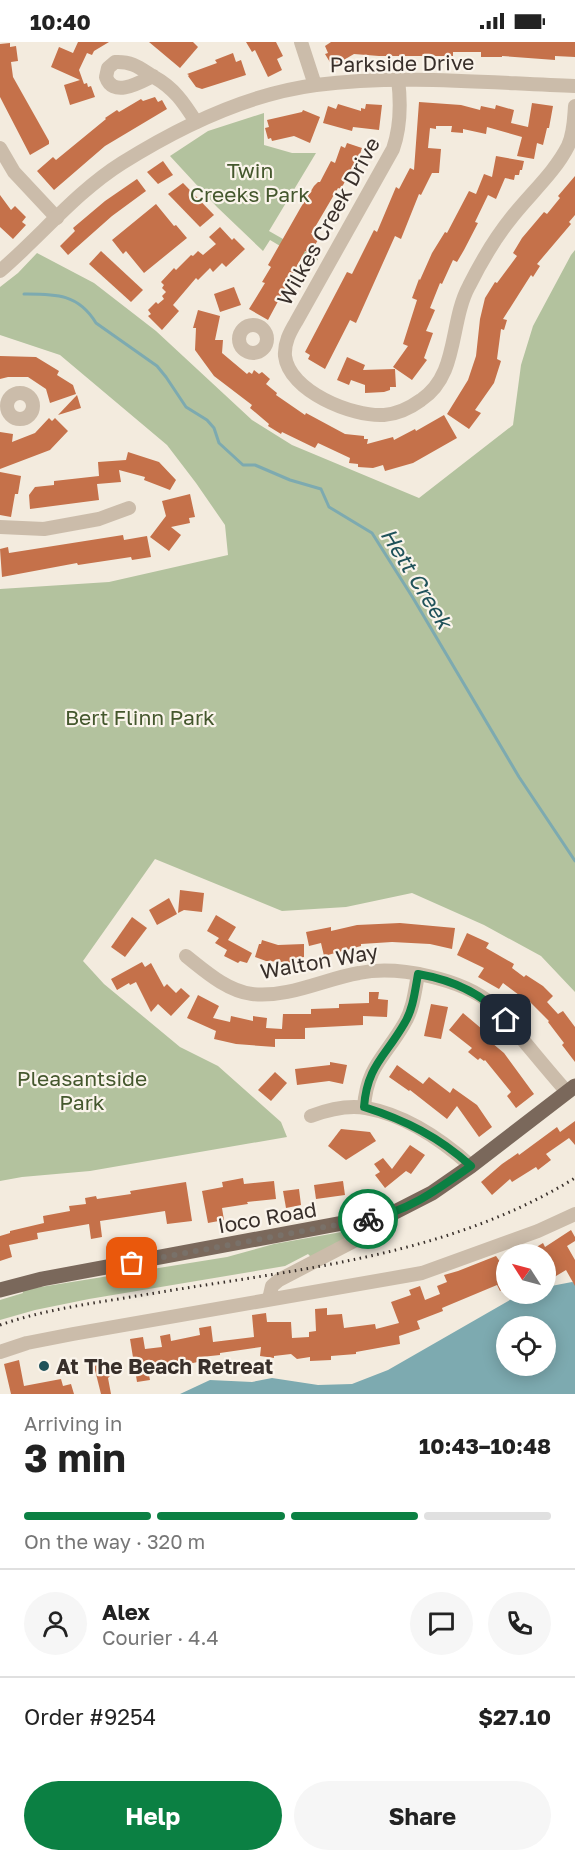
<!DOCTYPE html>
<meta charset="utf-8">
<style>
:root{--surface:#fff;--page:#f6f6f6;--text:#222;--muted:#767676;--line:#e0e0e0;--accent:#0b8043}
body{margin:0;font-family:"Golos Text",sans-serif;background:var(--page);color:var(--text);height:100vh;display:flex;flex-direction:column;font-size:22px;white-space:nowrap}
*{box-sizing:border-box;margin:0}
p{font-size:20px;color:var(--muted)}
.icon{flex:none;width:33px;height:33px;fill:none;stroke:currentColor;stroke-width:2;stroke-linecap:round;stroke-linejoin:round}
.map{position:relative;height:1352px;overflow:hidden}
.sheet{display:flex;flex-direction:column;background:var(--surface);flex:1}
.sheet>*{flex:none}
.needle{width:39px;rotate:306deg}
.controls{position:absolute;left:496px;top:1202px;display:grid;gap:12px}
.controls a{display:grid;place-items:center;width:60px;height:60px;border-radius:50%;background:var(--surface);box-shadow:0 3px 15px #0003;font-size:30px}
.pin{position:absolute;display:grid;place-items:center;width:51px;height:51px;color:#fff;margin:-26px;border-radius:12px;box-shadow:0 3px 9px #0006}
.courier{position:absolute;display:grid;place-items:center;width:60px;height:60px;margin:-30px;border:4px solid #0b8043;border-radius:50%;background:#fff;color:#222;box-shadow:0 2px 8px #0007}
.summary em{font-style:normal;font-weight:700}
.summary div{display:flex;flex-direction:column-reverse}
.summary{display:flex;align-items:center;justify-content:space-between;height:102px;padding:0 24px}
h1{font-size:39px;font-weight:700;line-height:45px}
.bar{display:grid;grid-template-columns:repeat(4,1fr);gap:9px 6px;align-content:center;height:72px;padding:0 24px}
.bar i{height:8px;border-radius:4px;background:var(--line)}
.bar .selected{background:var(--accent)}
.bar p{grid-column:span 4}
.line{display:flex;align-items:center;gap:15px;padding:0 24px;border-top:2px solid var(--line)}
.line div{flex:1}
.round{display:grid;place-items:center;flex:none;width:63px;height:63px;border-radius:32px;background:var(--page)}
.primary-button{display:flex;gap:12px;margin-top:auto;padding:12px 24px}
.primary-button a{flex:1;height:69px;border-radius:36px;background:var(--accent);color:#fff;font-size:24px;font-weight:700;line-height:69px;text-align:center}
.primary-button a+a{background:var(--page);color:var(--text)}
.status{display:flex;justify-content:space-between;align-items:center;height:42px;padding:0 30px;background:var(--surface);direction:ltr}
.status svg{height:16px;fill:currentColor}
.map>svg:first-child{display:block}
.green{fill:#b3c29e}
.water{fill:#7daab0;fill-rule:evenodd}
.lines{fill:none;stroke-linecap:round;stroke-linejoin:round}
.stream{stroke:#7daab0;stroke-width:3}
.building{fill:#c5714a}
.minor{stroke:#cbbcaa;stroke-width:14}
.major{stroke:#7a685b;stroke-width:15}
.rail{stroke:#382f2a;stroke-width:3;stroke-dasharray:1.5 4.5;stroke-linecap:butt}
.done{stroke:#797169;stroke-width:6;stroke-dasharray:0 10.8}
.route{stroke:#0b8043;stroke-width:8}
.poi-dot{fill:#1f525a;stroke:#faf4eb;stroke-width:2}
.labels{text-anchor:middle;dominant-baseline:central;stroke-width:4.5;stroke-linejoin:round;paint-order:stroke}
.street-label{font-size:21px;fill:#382f2a;stroke:#faf4eb}
.park-label{font-size:21px;fill:#44572d;stroke:#faf4eb}
.poi-label{font-size:21px;font-weight:bold;fill:#382f2a;stroke:#faf4eb;text-anchor:start}
.water-label{font-size:22px;font-style:italic;fill:#1f525a;stroke:#faf4eb}
</style>
<div class="status"><b>10:40</b><svg viewBox="0 0 49 12"><path d="M0 12V9h3v3zM5 12V6h3v6zM10 12V3h3v9zM15 12V0h3v12zM26 1h20v11H26zM47 4h2v5h-2z"/></svg></div>
<div class="map">
<svg width="575" height="1352" viewBox="0 0 575 1352">
<rect width="100%" height="100%" fill="#f3ebde"/>
<g class="green">
<path d="M264,71V103L292,111H316L269,189L318,217L314,224L270,198L263,209L217,165L170,114L208,89Z"/>
<path d="M575,208V950L541,914L484,883L412,851L346,865L282,869L155,817L83,919L104,942L180,1005L218,1024L281,1080L287,1095L90,1129L22,1135L0,1139V547L109,540L228,513L225,483L196,441L167,403L60,313L0,293V245L18,231L37,211L94,241L156,289L252,378L292,403L419,456L513,383L521,323L533,284L571,213Z"/>
<path d="M364,1186L311,1215L308,1212L285,1224L89,1257L35,1268L0,1278V1258L23,1251L22,1248L227,1215L274,1202Z"/>
</g>
<path class="water" d="M572,1240L575,1241V1352H180L210,1338L252,1340L272,1336L318,1343L352,1342L388,1328L522,1251H546V1245ZM507,1284H546V1323H507Z"/>
<g class="lines">
<path class="stream" d="M24,252C54,252 78,251 96,281L157,324L166,335L186,365L207,378L214,386L219,401L243,423H255L290,438L321,447L329,465L372,491L413,556L519,735L575,819"/>
</g>
<g class="building">
<path d="M78,0H109L94,9L92,13L87,11L79,28L84,42L87,41L88,45L91,44L95,55L70,63L64,43L80,38L51,25L59,5L73,11Z"/>
<path d="M149,0H193L198,5L180,26Z"/>
<path d="M246,0H276L283,14L277,17L282,28L268,35L255,8L252,10Z"/>
<path d="M331,0H575V15L555,14V18L502,14V15H481V10H453V14H379L354,12L335,23L331,22L325,12L328,11L325,4Z"/>
<path d="M10,1V5L16,4L18,19L11,20L13,35L49,99V102L30,113L0,55V2Z"/>
<path d="M233,11L236,20L241,18L246,33L202,47L196,45L188,34L189,33L187,32L217,21L215,18Z"/>
<path d="M155,55L158,60L162,58L167,67L105,104L54,148L37,129L53,115L56,118L106,77L105,76L117,68L119,70L141,57L143,59Z"/>
<path d="M419,60L461,63L480,68L481,64L495,67L496,63L514,68L511,81L528,85L532,61L553,64L549,86H547L543,103L537,101L534,117L517,114L522,95L487,85L486,92L463,87V91L451,90L452,84H436V87L430,86L428,106L441,107L439,131H432L421,153L419,152L401,197L395,194L356,281L350,278L325,327L308,317L310,313L305,310L347,230L352,232L374,188L377,190L396,145L399,147L410,126L414,128Z"/>
<path d="M338,62L361,69V66L365,67L366,62L382,63L379,88L353,85L352,89L323,81L328,64L336,67Z"/>
<path d="M303,68L320,75L310,101L294,94L272,99L271,96L268,97L265,86L269,85L267,78L302,70Z"/>
<path d="M347,101L362,106L356,125L353,124L341,147L338,146L311,192L319,196L310,212L305,209L268,278L249,267L265,241L262,240L271,225L268,223L301,165L314,144L318,140H320L331,119L335,121L341,104L345,106Z"/>
<path d="M496,114L524,119L522,128H520L519,133H515L514,138L505,136L496,157L488,153L475,180L478,181L464,208L457,220L453,218L442,242L440,241L430,266L435,268L426,289L433,291L424,316L427,318L412,338L393,325L408,304L403,302L417,258L412,256L419,237L420,238L432,211L445,190L447,191L469,149L476,152L484,132L492,135Z"/>
<path d="M163,119L173,133L158,142L147,130Z"/>
<path d="M575,134V173L569,180L571,182L537,222L540,224L533,235L531,233L503,277L507,278L504,288L501,287L497,317L501,319L494,341L475,368L481,371L469,387L447,372L468,338L476,314L480,277L485,256L495,240L497,241L517,214L513,211L522,196L544,170L547,172L560,156L558,154Z"/>
<path d="M137,137L146,149L112,174L68,213L60,204L75,189L73,186L105,159Z"/>
<path d="M183,141L214,173L200,185L168,152Z"/>
<path d="M0,153L11,168L15,164L26,175L22,180L26,183L13,197L0,185Z"/>
<path d="M156,162L174,184L176,183L187,196L144,231L126,209L123,212L112,198Z"/>
<path d="M220,185L232,198L234,196L245,207L226,225L222,221L213,230L210,226L198,238L196,236L173,263L179,269L162,288L148,274L151,272L148,268L156,260L158,262L164,257L162,254L166,250L162,246L164,243L161,240L174,226L176,228L191,213L193,214L198,209L203,213L216,202L209,195Z"/>
<path d="M101,209L143,248L131,260L89,222Z"/>
<path d="M234,245L241,263L220,270L214,252Z"/>
<path d="M198,268L220,274L215,298H223L222,311L247,332L249,330L252,332L254,328L259,332L262,330L270,337L266,342L277,351L276,353L305,373L306,371L345,392L364,394V397H368L367,402L393,395L394,398L415,387L416,389L444,373L457,396L413,421L385,429L383,423L373,426L358,425V422L349,421L350,416L318,401L315,406L282,390L281,392L268,384L269,382L250,366L252,363L214,334L195,308L196,286H193Z"/>
<path d="M0,314L36,315L59,329L57,333L73,343L76,352L50,361L46,347L28,335H8L0,337Z"/>
<path d="M347,315L365,323L363,328L395,327L396,345H390V348L384,350L365,351V343L351,338L349,343L337,338Z"/>
<path d="M77,353L81,366L58,373Z"/>
<path d="M49,376L52,379L55,376L68,389L50,408L0,427V390L13,392L12,400L35,391Z"/>
<path d="M128,410L159,420L176,438L170,448L144,438L145,435L119,428L121,440L97,442L99,458L30,467L29,453L35,445L54,443V439L99,434L98,420L126,418Z"/>
<path d="M0,430L21,434L18,452H15L11,475L0,473Z"/>
<path d="M190,452L195,475L189,476L190,481L171,485L181,493L169,509L150,495L166,474L162,459Z"/>
<path d="M123,493L124,498L147,494L151,515L132,518L131,515L78,523L77,521L2,535L0,507L8,505L9,511Z"/>
<path d="M180,848L204,851L202,870L184,868L178,871Z"/>
<path d="M169,856L177,872L157,883L149,868Z"/>
<path d="M216,873L236,885L228,898L252,911L247,921L240,919L238,921L224,914L227,908L215,901L219,896L207,889Z"/>
<path d="M132,875L147,886L125,915L111,905Z"/>
<path d="M400,881L455,886L452,907L430,902L392,900L361,902V904L324,914L321,901L309,904L306,890L331,885V889L357,883Z"/>
<path d="M467,891L489,901L486,906L514,922L512,926L524,935L526,933L543,944L553,954L547,960L558,972L563,969L575,985V1020L562,1003L564,1001L548,980L549,979L524,954L523,956L503,941L499,947L478,935L484,926L457,913Z"/>
<path d="M262,898L278,903L304,902V915L294,916L295,924L284,925V920L266,919L255,915L259,902H261Z"/>
<path d="M142,920L145,925L151,921L164,945L167,942L176,951L181,946L190,954L171,974L158,962L151,970L136,940L130,943L129,941L117,948L111,937Z"/>
<path d="M369,950H379L378,957L388,958L387,975L363,974V983L305,986V997H275V1005L236,1002L214,997L216,989L187,976L198,953L219,964L213,976L230,980L231,974L253,979V974L267,976L266,986L282,987L283,972H311V967L339,966V962L369,961Z"/>
<path d="M431,962L448,965L441,997L424,994Z"/>
<path d="M463,971L495,998L492,1001L504,1011L534,1052L516,1066L507,1054L511,1050L485,1018L484,1019L480,1016L478,1018L468,1010L472,1006L449,988Z"/>
<path d="M330,1020L347,1023L343,1042L329,1039L297,1043L295,1027L330,1023Z"/>
<path d="M397,1023L423,1042L429,1035L450,1051L453,1046L477,1063L492,1085L479,1095L457,1064L447,1077L410,1048L409,1049L389,1035Z"/>
<path d="M275,1030L287,1041L271,1059L258,1048Z"/>
<path d="M575,1079V1103L569,1096L546,1112L551,1118L538,1128L536,1125L512,1140L510,1137L492,1153L481,1140L502,1122L518,1111L519,1113L557,1085L560,1090Z"/>
<path d="M341,1087L370,1090L376,1099L346,1118L328,1104Z"/>
<path d="M410,1103L425,1113L411,1132L406,1129L385,1146L375,1133L380,1130L374,1122L383,1116L392,1127Z"/>
<path d="M243,1136L244,1142L274,1139L276,1157L247,1160L248,1162L222,1166L224,1178L208,1181L202,1149L223,1145L222,1140Z"/>
<path d="M343,1139L345,1153L316,1157L314,1143Z"/>
<path d="M186,1140L192,1179L167,1182L165,1169L100,1179L102,1195L91,1197L89,1182L37,1191L38,1197L9,1203L12,1215L0,1219V1194L10,1191V1189L44,1181L43,1174L70,1169L69,1164L86,1162L85,1156L96,1154L97,1157L131,1152L130,1149Z"/>
<path d="M299,1147L301,1163L286,1166L283,1149Z"/>
<path d="M571,1188L575,1195V1199L567,1204L575,1218V1244L566,1228L546,1240V1212H525L543,1201L545,1205Z"/>
<path d="M496,1214L503,1224L507,1222V1245L500,1249L497,1243L442,1266L443,1269L417,1279L420,1287L399,1294L400,1302L356,1310V1312L331,1314V1318L310,1319V1315L297,1317L291,1312L274,1314V1316L260,1314L261,1305L220,1311V1313L201,1315L202,1319L175,1325L176,1328L149,1333L150,1338L137,1340L130,1297L143,1295L145,1307L162,1305L160,1294L170,1292L171,1299L200,1293L199,1286L211,1284L213,1300L254,1295L252,1273L266,1271L267,1280H291L292,1296L309,1295V1290L316,1289L315,1267L327,1266V1273L342,1272L344,1286L375,1282L376,1287L399,1281L391,1260L411,1253L409,1248L420,1244L425,1258L440,1252L437,1244L447,1240L444,1233L458,1229Z"/>
<path d="M19,1318L24,1344L61,1337L63,1344L71,1342L74,1352H11L4,1322Z"/>
<path d="M103,1322L111,1333L108,1336L111,1352H101L94,1324Z"/>
</g>
<g class="lines">
<g class="minor">
<path d="M301,0L315,43"/>
<path d="M153,34C139,41 113,56 106,35L108,26L115,20C133,19 141,27 154,35C174,46 184,61 196,80"/>
<path d="M398,37C401,61 401,84 393,107L296,280C290,290 284,301 285,314C289,349 352,375 384,373C397,372 410,366 421,358C459,333 449,281 469,244C481,220 495,196 512,175C530,152 555,130 568,104C574,91 574,77 575,64"/>
<path d="M0,106L14,130L57,176"/>
<path d="M0,229C41,194 76,150 122,121C181,84 247,52 316,43C401,32 489,41 575,44"/>
<circle cx="253" cy="297" r="14"/>
<circle cx="20" cy="364" r="13"/>
<path d="M0,485L44,487L99,477L129,466"/>
<path d="M186,914C205,929 227,949 252,952C289,956 324,937 359,931C398,923 463,937 493,963C502,971 509,982 517,991C534,1011 550,1031 567,1050"/>
<path d="M364,1065C367,1024 385,1015 404,982C413,968 415,949 418,932"/>
<path d="M311,1074C327,1068 348,1063 366,1066C405,1073 442,1098 471,1124"/>
<path d="M269,1257L272,1244L279,1238L375,1188L391,1172"/>
<path d="M0,1310L27,1301L73,1292L422,1231L538,1189L575,1172"/>
</g>
<path class="major" d="M0,1248L42,1237L391,1172L432,1151L471,1124L575,1044"/>
<path class="rail" d="M0,1283C46,1267 95,1261 143,1253C290,1228 445,1216 575,1136"/>
</g>
<g class="lines">
<path class="done" d="M132,1221L368,1177"/>
<path class="route" d="M368,1177C408,1170 438,1147 471,1124C439,1095 405,1078 364,1065C367,1024 385,1015 404,982C413,968 415,949 418,932C453,938 483,951 506,978"/>
</g>
<circle class="poi-dot" cx="44" cy="1324" r="6"/>
<g class="labels">
<g class="street-label">
<text transform="translate(402 21) rotate(-1)">Parkside Drive</text>
<text transform="translate(328 179) rotate(-61)">Wilkes Creek Drive</text>
<text transform="translate(319 919) rotate(-10)">Walton Way</text>
<text transform="translate(267 1175) rotate(-10)">Ioco Road</text>
</g>
<g class="park-label">
<text x="250" y="128">Twin<tspan x="250" dy="24">Creeks Park</tspan></text>
<text x="140" y="675">Bert Flinn Park</text>
<text x="82" y="1036">Pleasantside<tspan x="82" dy="24">Park</tspan></text>
</g>
<g class="poi-label">
<text x="56" y="1324">At The Beach Retreat</text>
</g>
<g class="water-label">
<text transform="translate(417 536) rotate(58)">Hett Creek</text>
</g>
</g>
</svg>
<div class="controls">
<a><svg class="needle" viewBox="-14 -14 28 28"><path d="M0-13l5 13h-10z" fill="#e53935"/><path d="M0 13l5-13h-10z" fill="#767676"/></svg></a>
<a><svg class="icon" aria-label="locate" viewBox="0 0 24 24"><circle cx="12" cy="12" r="6"/><path d="M12 2v4M12 18v4M2 12h4M18 12h4"/></svg></a>
</div>
<div class="pin" style="left:132px;top:1221px;background:#ea580c"><svg class="icon" aria-label="bag" viewBox="0 0 24 24"><path d="M5 8h14l-1 12H6zM9 8a3 3 0 0 1 6 0"/></svg></div>
<div class="pin" style="left:506px;top:978px;background:#1f2937"><svg class="icon" aria-label="home" viewBox="0 0 24 24"><path d="M3 11l9-7 9 7M6 9v11h12V9"/></svg></div>
<div class="courier" style="left:368px;top:1177px"><svg class="icon" aria-label="bike" viewBox="0 0 24 24"><circle cx="6" cy="16" r="4"/><circle cx="18" cy="16" r="4"/><path d="M6 16l4-8h5l3 8M10 8l3 8H6M13 5h3"/></svg></div>
</div>
<section class="sheet">
<div class="summary"><div><h1>3 min</h1><p>Arriving in</p></div><em>10:43–10:48</em></div>
<div class="bar"><i class="selected"></i><i class="selected"></i><i class="selected"></i><i></i><p>On the way · 320 m</p></div>
<div class="line" style="height:108px"><a class="round"><svg class="icon" aria-label="person" viewBox="0 0 24 24"><circle cx="12" cy="8" r="4"/><path d="M4 21q1-7 8-7t8 7"/></svg></a><div><b>Alex</b><p>Courier · 4.4</p></div><a class="round"><svg class="icon" aria-label="chat" viewBox="0 0 24 24"><path d="M4 5h16v11H9l-5 4z"/></svg></a><a class="round"><svg class="icon" aria-label="phone" viewBox="0 0 24 24"><path d="M5 4h4l2 5-3 2q2 4 5 5l2-3 5 2v4C11 20 4 13 5 4z"/></svg></a></div>
<div class="line" style="height:78px"><div>Order #9254</div><b>$27.10</b></div>
<div class="primary-button"><a>Help</a><a>Share</a></div>
</section>
